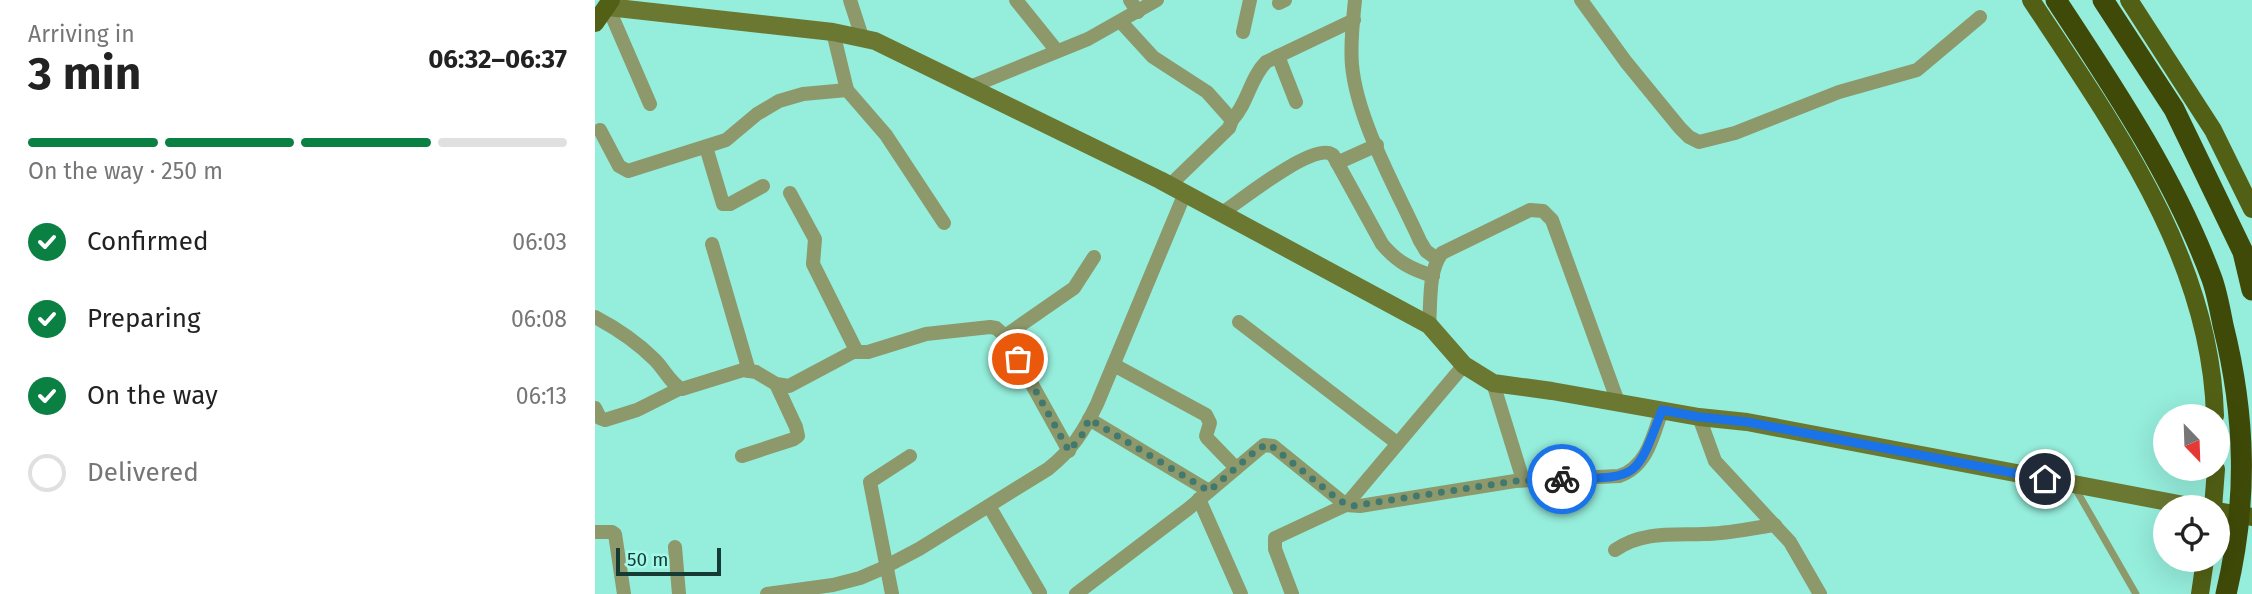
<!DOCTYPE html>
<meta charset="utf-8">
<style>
:root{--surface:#fff;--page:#f2f2f2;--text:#222;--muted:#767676;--line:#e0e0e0;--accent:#0b8043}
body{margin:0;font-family:"Fira Sans",sans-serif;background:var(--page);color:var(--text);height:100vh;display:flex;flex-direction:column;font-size:26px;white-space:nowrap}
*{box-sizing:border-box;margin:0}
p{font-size:23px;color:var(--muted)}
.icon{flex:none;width:38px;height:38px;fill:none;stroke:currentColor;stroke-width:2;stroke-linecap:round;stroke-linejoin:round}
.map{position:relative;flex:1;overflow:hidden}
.sheet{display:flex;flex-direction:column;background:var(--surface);width:595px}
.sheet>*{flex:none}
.needle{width:46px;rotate:157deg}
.tools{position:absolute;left:1558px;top:404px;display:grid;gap:14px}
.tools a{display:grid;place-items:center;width:77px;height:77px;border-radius:50%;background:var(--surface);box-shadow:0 7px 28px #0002;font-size:35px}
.scale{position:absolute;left:21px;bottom:18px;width:105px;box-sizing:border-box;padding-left:7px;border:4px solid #163b34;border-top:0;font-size:19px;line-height:24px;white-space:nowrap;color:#163b34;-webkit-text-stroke:5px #a3fae8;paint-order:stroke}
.pin{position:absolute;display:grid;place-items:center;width:60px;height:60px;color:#fff;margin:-30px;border:4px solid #fff;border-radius:50%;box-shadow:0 2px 7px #0007}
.courier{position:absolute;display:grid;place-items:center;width:70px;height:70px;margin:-35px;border:5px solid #1a73e8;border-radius:50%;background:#fff;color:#222;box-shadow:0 2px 9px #0007}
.summary em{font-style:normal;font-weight:700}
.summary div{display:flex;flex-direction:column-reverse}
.summary{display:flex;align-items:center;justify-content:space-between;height:119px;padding:0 28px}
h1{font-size:46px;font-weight:700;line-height:52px}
.bar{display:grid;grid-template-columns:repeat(4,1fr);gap:10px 7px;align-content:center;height:84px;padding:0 28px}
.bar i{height:9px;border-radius:5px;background:var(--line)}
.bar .current{background:var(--accent)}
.bar p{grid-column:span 4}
ol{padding:0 28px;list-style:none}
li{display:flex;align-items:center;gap:21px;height:77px}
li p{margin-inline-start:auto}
li .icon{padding:7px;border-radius:50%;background:var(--accent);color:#fff;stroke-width:4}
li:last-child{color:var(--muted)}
li i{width:38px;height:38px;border:4px solid var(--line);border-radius:50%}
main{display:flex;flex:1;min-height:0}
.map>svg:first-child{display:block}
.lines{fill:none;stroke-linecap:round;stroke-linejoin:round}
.lane{stroke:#8d986b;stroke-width:7}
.street{stroke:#8d986b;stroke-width:14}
.secondary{stroke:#6a7831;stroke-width:18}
.primary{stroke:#526015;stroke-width:18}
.highway{stroke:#3f4a08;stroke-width:21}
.highway-bridge{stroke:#3f4a08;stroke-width:21}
.done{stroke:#42796e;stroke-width:7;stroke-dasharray:0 12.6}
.route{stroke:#1a73e8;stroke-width:9}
</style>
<main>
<section class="sheet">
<div class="summary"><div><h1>3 min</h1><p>Arriving in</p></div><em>06:32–06:37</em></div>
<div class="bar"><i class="current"></i><i class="current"></i><i class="current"></i><i></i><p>On the way · 250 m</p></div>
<ol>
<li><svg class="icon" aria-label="check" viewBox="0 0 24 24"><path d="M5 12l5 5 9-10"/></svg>Confirmed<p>06:03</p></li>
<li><svg class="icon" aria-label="check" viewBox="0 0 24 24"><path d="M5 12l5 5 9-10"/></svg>Preparing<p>06:08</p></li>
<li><svg class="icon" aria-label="check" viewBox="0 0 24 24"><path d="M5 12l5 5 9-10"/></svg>On the way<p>06:13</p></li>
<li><i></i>Delivered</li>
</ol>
</section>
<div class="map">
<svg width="1657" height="594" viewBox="0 0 1657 594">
<rect width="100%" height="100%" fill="#95eddb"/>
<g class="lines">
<path class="lane" d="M1480,488L1541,594"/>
<g class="street">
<path d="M255,0L267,37"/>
<path d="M421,0L462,51"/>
<path d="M535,0L543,12"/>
<path d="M760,0C758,21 755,43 757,65C762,121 802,190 825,241L831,251L842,259"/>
<path d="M986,0L1031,62L1085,128L1094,137L1104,142L1140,133L1244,92L1322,70L1385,17"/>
<path d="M684,3L690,0"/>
<path d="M13,7L55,104"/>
<path d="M526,22L558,57L612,92L637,120L634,128L575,185"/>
<path d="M238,32L252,90L291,135L349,223"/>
<path d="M648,32L655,0"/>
<path d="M683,56L701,102"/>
<path d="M375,87L493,39L562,0"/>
<path d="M637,120C653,103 655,78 671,62L759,20"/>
<path d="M5,130L24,166L33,171L131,140L162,114L184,101L208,94L252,90"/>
<path d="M111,147L128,204H135L168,186"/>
<path d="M742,163L782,145"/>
<path d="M195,193L220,239L218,264L262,352"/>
<path d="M627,213C648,199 711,148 734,153L738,155L787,244C802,262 816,269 838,276"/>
<path d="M117,244L154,371"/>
<path d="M0,317C23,329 42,342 60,360C69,369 76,384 87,389L148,370L161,372L181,384L194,386L258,352H273L331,334L395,327L401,328L410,336L474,451"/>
<path d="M644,322L802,443"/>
<path d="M834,325C836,302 833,271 847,253L935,210L948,211L957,220L1023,402"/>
<path d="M410,336L479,288L499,257"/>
<path d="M519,365L611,415L615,423L611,436L613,439L641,468"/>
<path d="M898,383L928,480"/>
<path d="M0,408L5,418L10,420L42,410L84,389"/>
<path d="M1104,417L1120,461L1195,542L1225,594"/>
<path d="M494,419L614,491"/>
<path d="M147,456L199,439L203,436L201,427L181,384"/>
<path d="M604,499L646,594"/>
<path d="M394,506L445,593"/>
<path d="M0,532H17L20,534L29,594"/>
<path d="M80,547L84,594"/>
<path d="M1020,550C1047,531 1078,535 1109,534C1133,534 1156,528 1180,525"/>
<path d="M172,594L238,585L265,578L286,569L324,549L453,469C477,450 489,431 502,404L590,193"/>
<path d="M297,594L275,482L315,456"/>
<path d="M481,594L593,509L669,445L678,446L751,505L765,506L920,481L1024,476C1052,467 1058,436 1067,410"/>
<path d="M697,594L680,549V538L751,505L869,365"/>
</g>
<path class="secondary" d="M13,7L238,32L280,41L565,180L834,325L869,365L898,383L957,391L1104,417L1152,422L1605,508"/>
<g class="primary">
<path d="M1436,0C1519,126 1616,259 1620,416"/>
<path d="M1534,0L1618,130L1657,209"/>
<path d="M0,23L16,0"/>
<path d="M1618,508L1621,469"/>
<path d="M1622,511L1657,517"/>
<path d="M1605,594L1610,560"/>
</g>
<path class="highway" d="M1508,0L1579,109L1648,252L1657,290"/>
<path class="highway-bridge" d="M1461,0C1519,88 1580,179 1617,279C1622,293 1625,310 1628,325C1651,417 1653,502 1631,594"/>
</g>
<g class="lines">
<path class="done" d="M423,359L474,451L487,435L494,419L614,491L664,448L674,444L745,501L757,506L920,481L967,479"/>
<path class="route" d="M967,479C1043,477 1040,482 1067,410L1104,417L1152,422L1450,479"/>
</g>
</svg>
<div class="tools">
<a><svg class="needle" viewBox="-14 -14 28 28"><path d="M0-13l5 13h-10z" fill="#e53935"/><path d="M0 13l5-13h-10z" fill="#767676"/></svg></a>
<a><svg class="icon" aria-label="locate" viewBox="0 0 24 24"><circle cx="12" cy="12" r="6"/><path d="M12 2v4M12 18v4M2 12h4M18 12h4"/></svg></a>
</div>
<div class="scale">50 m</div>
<div class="pin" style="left:423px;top:359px;background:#ea580c"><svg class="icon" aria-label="bag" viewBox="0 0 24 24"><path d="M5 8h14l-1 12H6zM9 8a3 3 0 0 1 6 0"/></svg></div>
<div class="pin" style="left:1450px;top:479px;background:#1f2937"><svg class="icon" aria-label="home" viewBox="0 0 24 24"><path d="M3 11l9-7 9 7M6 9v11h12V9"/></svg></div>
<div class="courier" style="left:967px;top:479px"><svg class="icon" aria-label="bike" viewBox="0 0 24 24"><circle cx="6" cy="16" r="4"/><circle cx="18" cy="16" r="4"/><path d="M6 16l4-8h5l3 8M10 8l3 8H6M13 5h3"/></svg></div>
</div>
</main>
